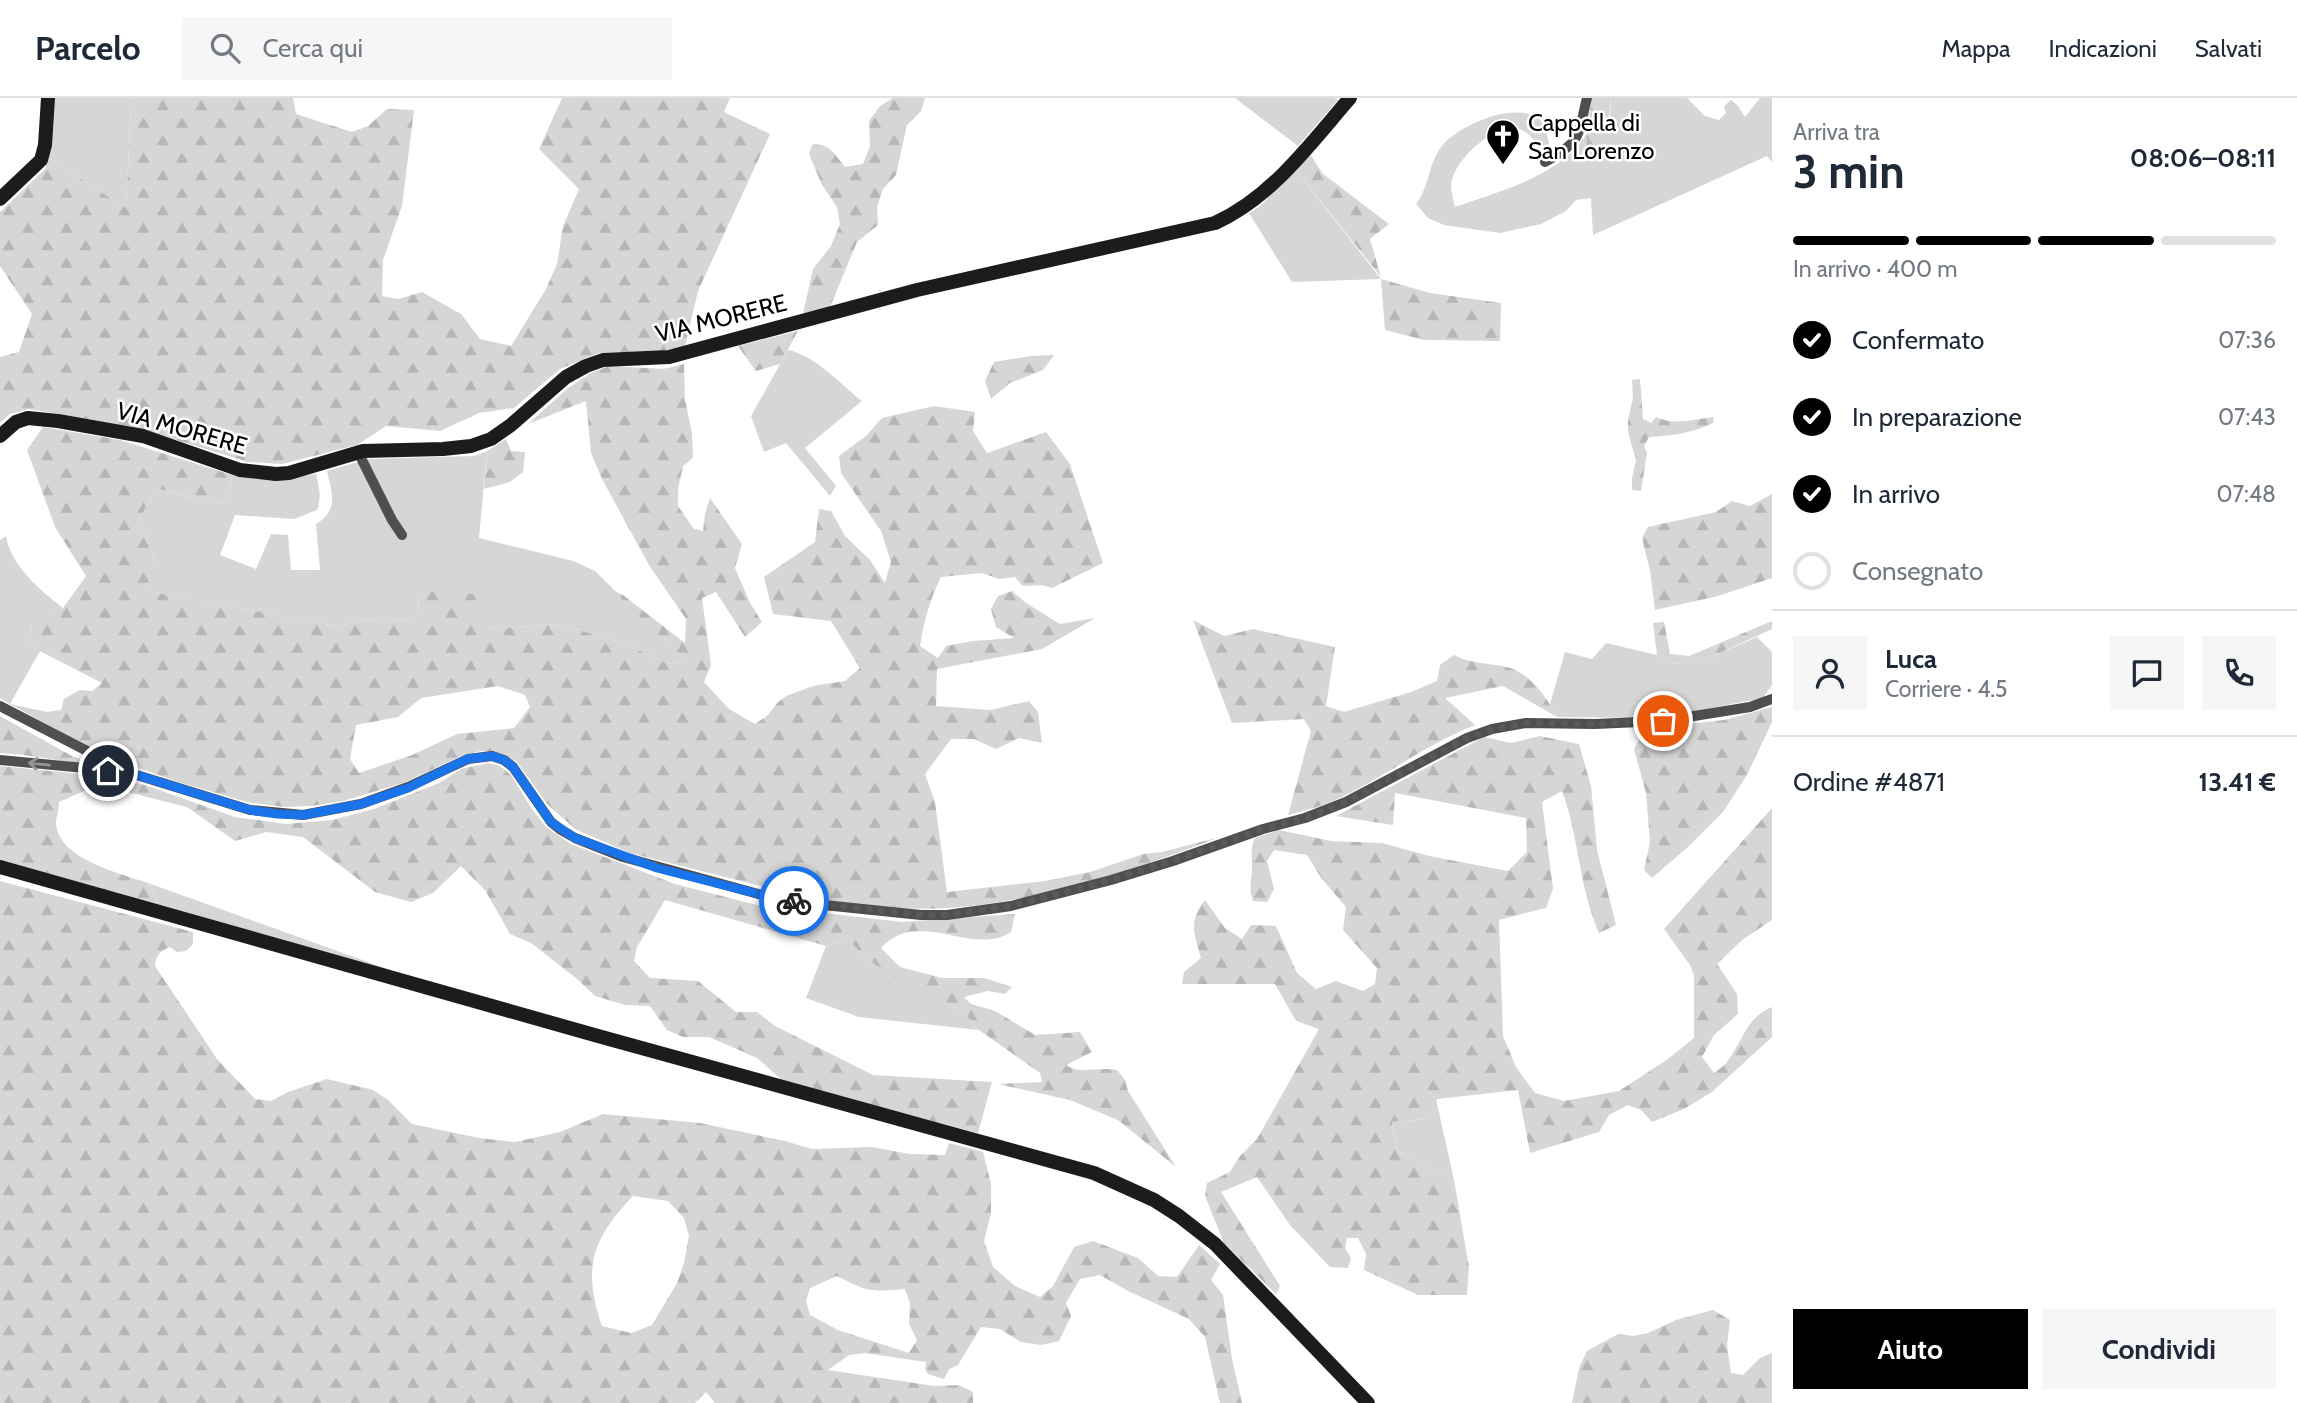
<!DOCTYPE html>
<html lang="it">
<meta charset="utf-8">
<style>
:root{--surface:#fff;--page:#f6f6f7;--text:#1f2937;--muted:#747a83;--line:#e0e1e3;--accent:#000}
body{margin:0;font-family:Cabin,sans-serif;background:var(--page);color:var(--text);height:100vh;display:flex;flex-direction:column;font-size:26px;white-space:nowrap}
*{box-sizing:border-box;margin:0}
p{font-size:23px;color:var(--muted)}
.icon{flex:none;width:38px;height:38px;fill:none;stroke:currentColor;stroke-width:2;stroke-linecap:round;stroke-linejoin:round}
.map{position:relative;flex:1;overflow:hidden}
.details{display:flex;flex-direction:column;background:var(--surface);width:525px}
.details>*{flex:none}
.pin{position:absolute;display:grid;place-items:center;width:60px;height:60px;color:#fff;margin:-30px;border:4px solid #fff;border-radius:50%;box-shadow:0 2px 7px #0007}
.courier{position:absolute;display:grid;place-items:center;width:70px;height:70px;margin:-35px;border:5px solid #1a73e8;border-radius:50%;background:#fff;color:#222;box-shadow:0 2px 9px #0007}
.summary em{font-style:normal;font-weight:700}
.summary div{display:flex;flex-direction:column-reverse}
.summary{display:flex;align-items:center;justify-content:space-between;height:119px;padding:0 21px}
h1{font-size:46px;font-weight:700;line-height:52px}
.bar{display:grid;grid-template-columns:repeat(4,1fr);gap:10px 7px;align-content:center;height:84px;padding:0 21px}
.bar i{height:9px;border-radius:5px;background:var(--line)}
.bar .active{background:var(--accent)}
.bar p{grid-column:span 4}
.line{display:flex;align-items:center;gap:18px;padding:0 21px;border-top:2px solid var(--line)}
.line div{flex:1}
.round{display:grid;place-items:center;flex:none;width:74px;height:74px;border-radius:0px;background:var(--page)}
ol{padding:0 21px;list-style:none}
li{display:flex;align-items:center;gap:21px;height:77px}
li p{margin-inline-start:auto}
li .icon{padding:7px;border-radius:50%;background:var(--accent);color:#fff;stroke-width:4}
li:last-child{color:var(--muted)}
li i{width:38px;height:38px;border:4px solid var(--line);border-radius:50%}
.button{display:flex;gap:14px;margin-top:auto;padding:14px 21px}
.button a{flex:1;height:80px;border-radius:0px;background:var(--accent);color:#fff;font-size:28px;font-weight:700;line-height:80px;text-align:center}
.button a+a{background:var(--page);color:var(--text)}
header{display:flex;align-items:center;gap:42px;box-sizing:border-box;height:98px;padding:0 35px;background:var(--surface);border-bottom:2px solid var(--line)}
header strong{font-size:33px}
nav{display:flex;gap:38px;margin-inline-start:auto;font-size:24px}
.search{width:490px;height:63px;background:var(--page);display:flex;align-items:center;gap:18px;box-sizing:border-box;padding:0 24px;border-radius:0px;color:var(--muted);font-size:26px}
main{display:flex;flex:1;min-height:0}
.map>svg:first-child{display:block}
.green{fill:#d6d6d6}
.forest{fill:url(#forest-firs);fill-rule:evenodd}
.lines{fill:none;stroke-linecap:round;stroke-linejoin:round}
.street{stroke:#4f4f4f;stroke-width:10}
.secondary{stroke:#1c1c1c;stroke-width:14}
.oneway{stroke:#959595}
.done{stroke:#595959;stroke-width:7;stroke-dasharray:0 12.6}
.route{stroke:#1a73e8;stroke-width:9}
.labels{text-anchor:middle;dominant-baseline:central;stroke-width:5;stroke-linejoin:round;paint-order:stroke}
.poi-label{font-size:24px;fill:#000;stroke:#fff;text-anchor:start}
.street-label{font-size:24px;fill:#000;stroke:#fff}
</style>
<header>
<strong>Parcelo</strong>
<div class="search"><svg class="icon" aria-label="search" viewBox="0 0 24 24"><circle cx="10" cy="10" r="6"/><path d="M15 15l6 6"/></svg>Cerca qui</div>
<nav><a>Mappa</a><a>Indicazioni</a><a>Salvati</a></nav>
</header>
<main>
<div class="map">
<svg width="1772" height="1305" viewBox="0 0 1772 1305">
<defs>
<pattern id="forest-firs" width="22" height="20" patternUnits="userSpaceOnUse" patternTransform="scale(1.75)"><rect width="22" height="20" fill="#d6d6d6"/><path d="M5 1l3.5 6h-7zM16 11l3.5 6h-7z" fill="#b6b6b6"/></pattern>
</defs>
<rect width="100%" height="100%" fill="#fff"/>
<g class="green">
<path d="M55,0H136L131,9L126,110L49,60Z"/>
<path d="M1235,0H1335L1338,2L1298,48Z"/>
<path d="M1611,0H1687L1705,18L1719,22L1726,15L1724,8L1731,2L1738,8L1745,19L1760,0H1772V64L1767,58L1593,137L1591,100L1576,102L1566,113L1541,126L1500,135L1444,127L1428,120L1416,106C1430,88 1428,65 1442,48C1459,26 1521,0 1542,24C1546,30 1548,42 1550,49L1540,51C1535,44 1530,35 1521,32C1496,23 1452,62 1451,88C1451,94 1454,103 1455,109C1501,92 1557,80 1586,37L1590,63L1610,24Z"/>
<path d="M1295,71L1381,181L1292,184L1249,115L1259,109Z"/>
<path d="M788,252C816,258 840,286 862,303L805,350L836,388L830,398L786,345L764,354L751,318Z"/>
<path d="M487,353L479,440L573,463L595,473L681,558L679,566L667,565L623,545L559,526L486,531L419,494L418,521L355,523L342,529L145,493L154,461L140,420L156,390L212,405L225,404L230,392L232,377C264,384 283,381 316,376C319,389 322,399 317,412L294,421L235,417L220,457L256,471L271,436L288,437L291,472H320L316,426C339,412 332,395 327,373L368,361L474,358Z"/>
<path d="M6,438C11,468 40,492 63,510L32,523L30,548L40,553L10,606L0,600V442Z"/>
<path d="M1757,539L1772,554V587L1763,600L1680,616L1640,620L1557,619L1550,606L1565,554L1592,561L1606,545L1657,557L1675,566L1709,560Z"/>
<path d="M151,786L393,873L157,807Z"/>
<path d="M848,842L868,862L961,912L979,932L859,919L806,900L826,848Z"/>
<path d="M1436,1001L1454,1082L1397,1053L1392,1024L1428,1021Z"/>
</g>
<g class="forest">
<path d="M136,0H293L296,16L352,34L368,28L387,11L414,12L402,108L383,162L382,198L398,201L422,194L461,216L480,241L511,248L546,191L557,166L563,128L579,91L539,51L562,0H730L724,14L770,36L698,193L685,248L662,253L599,255L560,271L514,310L479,315L440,333L386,328L357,347L282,366L248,364L134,329L29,311L10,316L0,325V259L19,254L32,216L0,168V114L45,71L49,60L126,110L131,8Z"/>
<path d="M893,0H925L921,13L907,27L896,77L883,91L877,109L878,127L857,144L830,209L803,216L813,171L831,148L840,126L837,109L822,87L809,56L812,47C829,44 835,57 845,69L863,66L870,48L869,23L880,8Z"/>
<path d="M1592,0H1611L1607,41L1589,64L1586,37Z"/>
<path d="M1310,56L1322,75L1389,126L1370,141L1381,179L1295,71Z"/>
<path d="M1381,181L1430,195L1501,205L1500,243L1424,242L1385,232Z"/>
<path d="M798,233L780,266L756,273L738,248Z"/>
<path d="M1054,257L1043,272L1010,285L991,301L985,283L994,264L1031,258Z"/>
<path d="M684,266L685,301L692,335L693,360L683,368L678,391V408L694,431L703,433L705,416L710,400L742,446L735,470L750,505L762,524L745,539L716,494L702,500L711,567L704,584L729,611L755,626L768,617L777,605L786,598L813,588L845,583L860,570L831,523L773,516L764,479L815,444L819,411L831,413L845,438L870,462L885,485L891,464L881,433L841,375L839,358L866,338L882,320L934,308L975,314L973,333L987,355L1046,334L1070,366L1103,465L1052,490L1042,487L1023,488L1015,479L999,481L982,475L941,479C930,501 924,523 920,548L938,560L946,548L973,543L1014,540L996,529L991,511L998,498L1012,493L1026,505L1060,526L1095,520L1042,551L937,571L936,608L991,612L1029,603L1038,614L1042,645L1019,640L996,651L974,641H951L925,676L935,704L947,794L1045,783L1090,774L1143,756L1162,754L1220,739C1133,772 1042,804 948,810C901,813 852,806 805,799L630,755L575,731L547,706L517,664L503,656L481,653L461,658L403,685L343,703L312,708L284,709L247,704L178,684L104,658L10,606L47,614L61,612L64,601L80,592L92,593L102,585L30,548L32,522L63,510L86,478L55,429L27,352L43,329L120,342L232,377L230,392L225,404L212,405L156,390L140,420L154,461L146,493L342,529L355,523L418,521L419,493L477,496L486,531L559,526L623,545L667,565L679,566L681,558L612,492L623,497L685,545L686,521L649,467L602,381L591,355L586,303L528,326L568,290L591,275L609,268L663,271ZM498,588L525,597L530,609L514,630L457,636L412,657L359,675L350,661L356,627L398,619L421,600Z"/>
<path d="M1640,281L1643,321L1651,325L1656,319C1676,328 1693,321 1714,319L1713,325C1692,335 1672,338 1649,339L1644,348L1647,355L1641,393L1632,392V380L1636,363L1628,334V322L1633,300L1632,282Z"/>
<path d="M506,341L511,353L525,354L523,374L510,384L484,391L487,353Z"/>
<path d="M1772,396V480L1718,498L1655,512L1650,473L1642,440L1648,429L1716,414L1732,403L1750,408Z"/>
<path d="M1193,522L1224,538L1253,531L1335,549L1326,608L1344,614L1411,594L1437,583L1440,567L1454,557C1470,565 1485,565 1502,568C1528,572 1546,598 1557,619L1503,588L1445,600L1475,627C1427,646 1386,678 1340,700C1324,708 1306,712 1288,717L1311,633L1304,621L1232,625Z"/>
<path d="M1772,523V531L1709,560L1675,566L1657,557L1653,525L1664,524L1670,556L1689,558Z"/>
<path d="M1772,609V624L1747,677L1723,714L1688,749L1652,780L1644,772L1650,744L1646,695L1634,651L1645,631L1724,622Z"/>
<path d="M0,618L72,658L103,669L24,657L0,655Z"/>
<path d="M1540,638L1579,646L1591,688L1597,752L1616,827L1599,835C1579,790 1579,738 1562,693L1542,704L1553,791L1546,810L1499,822L1503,938L1516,969L1535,995L1564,1003L1619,993L1668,961L1694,940V877L1690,867L1664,831L1772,710V822L1742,842L1717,866L1737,896L1738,916L1714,937L1702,959L1714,975C1718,972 1723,969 1727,964C1742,945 1746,919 1772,909V939L1712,994L1684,1011L1652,1024L1641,1012L1628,1007L1609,1017L1599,1034L1530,1055L1518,992L1437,1001L1428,1021L1392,1024L1397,1053L1454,1082L1469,1169L1467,1197H1418L1364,1172L1366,1156L1358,1140H1347L1345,1150L1351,1160L1348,1170L1330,1169L1290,1127L1257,1079L1221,1094L1280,1188L1276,1196L1224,1145L1205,1098L1207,1085L1230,1074L1240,1058L1257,1041L1319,931L1296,923L1275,886H1182L1184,874L1201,860C1194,835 1188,824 1205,802L1225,830L1242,841L1251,827L1276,828L1297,875L1316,891L1336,883L1363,893L1375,886L1377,870L1343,832L1346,809L1322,781L1307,757L1274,752L1267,763L1274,791L1267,804L1253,803C1248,788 1252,784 1252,768C1252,757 1250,751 1255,740L1279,732L1331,743L1382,745L1429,758L1508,773L1527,754L1526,720L1395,695L1393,727L1336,718L1484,639L1511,645Z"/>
<path d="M488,665L500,668L511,677L532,711L546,729L571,746L675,786L761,808L902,824L1015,816L1011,834C973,860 919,808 881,850L900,869L942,880H984L1012,889L1005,896L988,893L964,899L971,906L995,913L1035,937L1080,934L1092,954L1066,967C1080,977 1100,968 1117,972L1125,982L1128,993L1176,1069L1118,1022L1070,1002L998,986L1042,984L1040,975L979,932L961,912L895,879L868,862L848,842L826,848L665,802L637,849L634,863L650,880L698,883L736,914H757L775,928L873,977L992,984L978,1035L784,984L757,960L709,939H683L667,932L650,908L625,907L595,898L577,881L531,845L510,836L485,792L461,768L433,795L411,804L375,794L303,739L266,734L235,743L187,709L112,690L84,693L59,704C59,711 56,720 56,726C59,762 123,776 151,786L157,807L0,762V668L111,679L145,687L235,719L286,726L332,722L374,711L439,685L461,671Z"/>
<path d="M0,783L193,834V846L186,853L177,854L170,849C160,853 156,857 155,868L217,961L255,1001L271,1003L288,994L327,981L373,992L388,1002L412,1026L479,1040L515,1044L560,1034L603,1016L700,1025L785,1043L812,1051L872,1049L910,1056L945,1057L949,1045L983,1054L991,1086V1116L984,1143L993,1169L1015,1188L1040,1199L1053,1188L1074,1149L1093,1143L1138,1160L1158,1178L1177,1179L1199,1147L1220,1166L1211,1182L1223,1197L1232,1261L1242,1305H1220L1205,1239L1189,1221L1128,1193L1100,1177L1080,1181L1066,1205L1071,1218L1059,1243L1041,1247L1021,1244L1000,1231L981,1229L958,1267L949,1271L944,1281L928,1276L925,1271L926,1264L865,1255L849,1257L828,1272L934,1288L959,1287L973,1294V1305H715L706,1294L695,1305H0ZM633,1098L668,1103L684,1120L689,1138L684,1165L677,1185L652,1227L631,1235L602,1228C582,1170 592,1141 633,1098ZM837,1178C868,1194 870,1194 905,1191L910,1205L909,1226L917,1242L909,1255L838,1232L810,1217L806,1203L810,1190Z"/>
<path d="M1713,1212L1730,1222L1727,1248L1731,1275L1743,1277L1760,1260L1772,1255V1305H1572L1579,1270L1587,1253L1618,1236L1633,1238L1648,1235L1676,1222Z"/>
</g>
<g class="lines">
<g class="street">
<path d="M1545,64C1583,42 1577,40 1587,0"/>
<path d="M358,354L392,422L402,437"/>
<path d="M0,608L122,671"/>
<path d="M0,662L127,674L250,712L303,717L361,706L408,689L468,661L492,658L504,662L513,669L551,724L561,732L575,740L623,759L762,797L814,806L921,817H947L1011,808L1111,782L1173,763L1263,731L1305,720L1346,704L1467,640L1492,631L1526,625L1595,626L1663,623L1750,609L1772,601"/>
</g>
<g class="secondary">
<path d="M0,101L41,62L45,47L48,0"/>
<path d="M0,338L16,324L28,320L58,323L143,338L240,372L276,376L289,375L363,353L443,351L471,348L491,341L511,327L566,279L586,268L603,262L669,259L917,192L1215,125C1271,100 1310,46 1350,0"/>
<path d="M0,769L598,938L1094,1075L1154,1102L1179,1118L1215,1146L1368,1305"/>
</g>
</g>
<defs><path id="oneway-shaft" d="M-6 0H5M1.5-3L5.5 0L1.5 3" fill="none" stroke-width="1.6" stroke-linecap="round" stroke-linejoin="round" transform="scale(1.75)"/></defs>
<use class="oneway" href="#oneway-shaft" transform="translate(39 666) rotate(-174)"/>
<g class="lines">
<path class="done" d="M794,803L921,817H947L1011,808L1111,782L1172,763L1263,731L1306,720L1346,704L1467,640L1492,631L1527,625L1595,626L1663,623"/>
<path class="route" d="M108,673L127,674L250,712L277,716L303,717L361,706L408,690L467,661L492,658L504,662L513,669L551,724L575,740L657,770L762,797L794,803"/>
</g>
<defs>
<g id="church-pin" transform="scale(1.75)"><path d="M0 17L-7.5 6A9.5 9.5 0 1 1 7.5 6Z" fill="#000" stroke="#fff"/><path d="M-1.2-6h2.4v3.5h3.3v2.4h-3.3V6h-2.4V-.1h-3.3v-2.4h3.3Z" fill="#fff"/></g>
</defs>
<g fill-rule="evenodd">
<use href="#church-pin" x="1503" y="38"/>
</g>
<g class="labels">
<g class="poi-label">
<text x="1528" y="24">Cappella di<tspan x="1528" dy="28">San Lorenzo</tspan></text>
</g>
<g class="street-label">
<text transform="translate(721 220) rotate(-14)">VIA MORERE</text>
<text transform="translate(182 330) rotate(16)">VIA MORERE</text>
</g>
</g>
</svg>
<div class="pin" style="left:1663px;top:623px;background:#ea580c"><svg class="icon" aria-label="bag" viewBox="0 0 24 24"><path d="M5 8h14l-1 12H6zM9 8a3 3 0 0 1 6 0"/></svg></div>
<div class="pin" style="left:108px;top:673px;background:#1f2937"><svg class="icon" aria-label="home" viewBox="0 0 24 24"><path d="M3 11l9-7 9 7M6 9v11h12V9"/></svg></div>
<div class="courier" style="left:794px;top:803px"><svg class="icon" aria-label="bike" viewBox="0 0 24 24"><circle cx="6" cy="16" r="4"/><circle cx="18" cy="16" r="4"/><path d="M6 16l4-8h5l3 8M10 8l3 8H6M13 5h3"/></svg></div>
</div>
<section class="details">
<div class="summary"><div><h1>3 min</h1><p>Arriva tra</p></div><em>08:06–08:11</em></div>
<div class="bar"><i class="active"></i><i class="active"></i><i class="active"></i><i></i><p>In arrivo · 400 m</p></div>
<ol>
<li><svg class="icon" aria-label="check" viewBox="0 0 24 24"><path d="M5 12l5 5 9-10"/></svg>Confermato<p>07:36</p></li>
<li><svg class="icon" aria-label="check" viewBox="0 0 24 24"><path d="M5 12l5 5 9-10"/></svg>In preparazione<p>07:43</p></li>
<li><svg class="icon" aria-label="check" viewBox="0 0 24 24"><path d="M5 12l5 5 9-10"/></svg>In arrivo<p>07:48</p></li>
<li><i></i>Consegnato</li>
</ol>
<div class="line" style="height:126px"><a class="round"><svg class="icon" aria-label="person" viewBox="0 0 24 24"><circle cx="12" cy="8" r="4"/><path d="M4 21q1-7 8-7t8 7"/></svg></a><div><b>Luca</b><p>Corriere · 4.5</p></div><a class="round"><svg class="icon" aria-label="chat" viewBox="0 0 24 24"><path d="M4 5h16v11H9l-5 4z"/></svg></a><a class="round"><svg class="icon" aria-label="phone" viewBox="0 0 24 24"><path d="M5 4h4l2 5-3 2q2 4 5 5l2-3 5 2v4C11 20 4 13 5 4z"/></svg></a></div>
<div class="line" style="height:91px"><div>Ordine #4871</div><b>13.41 €</b></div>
<div class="button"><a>Aiuto</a><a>Condividi</a></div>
</section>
</main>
